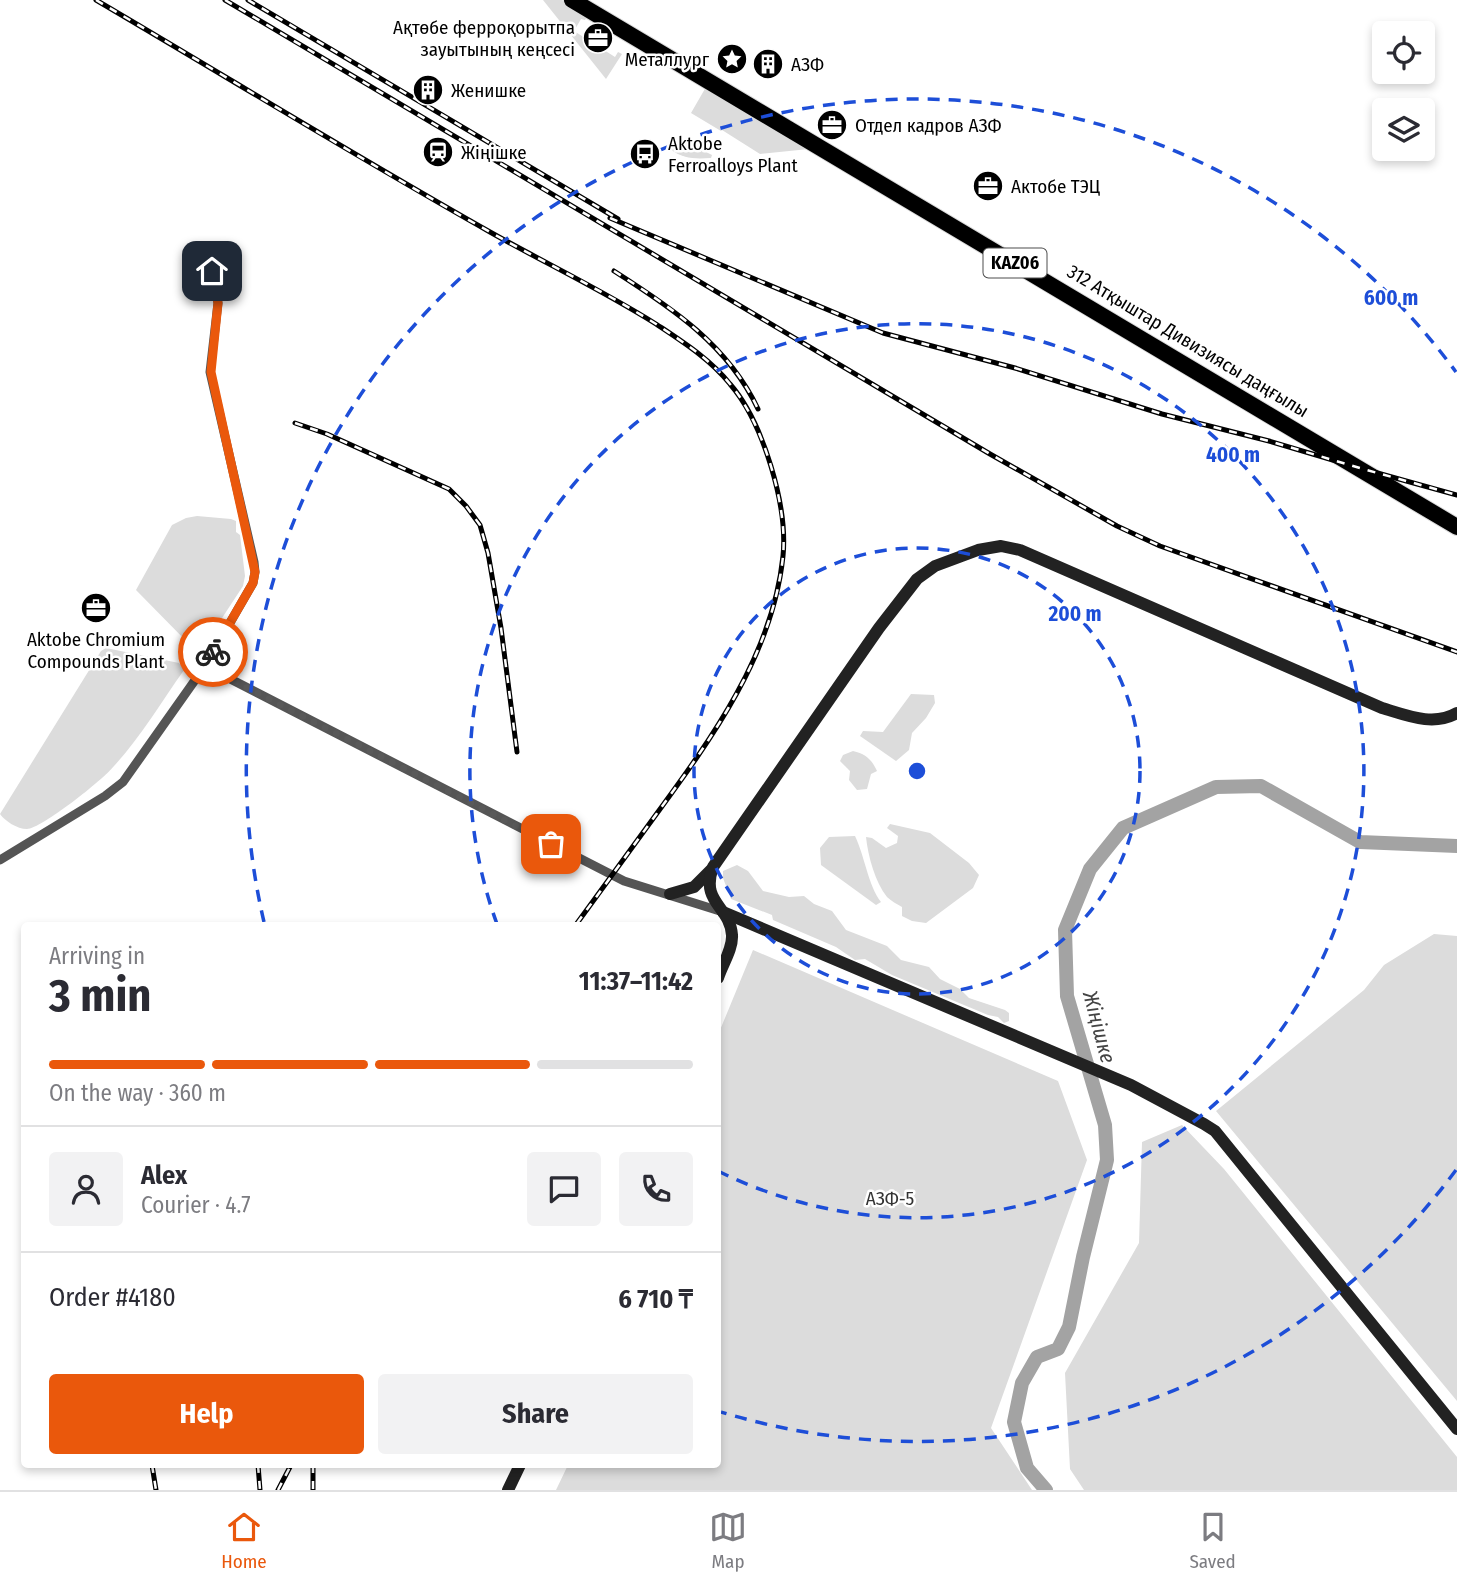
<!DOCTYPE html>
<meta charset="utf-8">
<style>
:root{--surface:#fff;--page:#f2f2f3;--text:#2b2b33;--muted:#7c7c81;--line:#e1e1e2;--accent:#ea580c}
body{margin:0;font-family:"Fira Sans Condensed",sans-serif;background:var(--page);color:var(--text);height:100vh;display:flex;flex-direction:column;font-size:26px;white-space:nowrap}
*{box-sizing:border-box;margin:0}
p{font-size:23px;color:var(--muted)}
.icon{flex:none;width:38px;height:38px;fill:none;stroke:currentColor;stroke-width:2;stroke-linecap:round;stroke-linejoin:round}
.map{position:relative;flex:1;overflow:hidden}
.panel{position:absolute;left:21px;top:922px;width:700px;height:546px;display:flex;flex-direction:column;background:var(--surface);border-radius:7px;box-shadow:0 4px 10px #0003}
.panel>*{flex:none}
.controls{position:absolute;left:1372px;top:21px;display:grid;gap:14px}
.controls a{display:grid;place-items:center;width:63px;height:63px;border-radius:7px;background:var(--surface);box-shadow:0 4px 10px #0003;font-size:35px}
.pin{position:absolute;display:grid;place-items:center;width:60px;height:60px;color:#fff;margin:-30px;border-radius:14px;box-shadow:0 4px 10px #0006}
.courier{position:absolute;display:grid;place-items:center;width:70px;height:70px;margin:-35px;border:5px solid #ea580c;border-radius:50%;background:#fff;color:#222;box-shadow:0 2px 9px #0007}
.summary em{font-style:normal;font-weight:700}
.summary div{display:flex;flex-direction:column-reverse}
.summary{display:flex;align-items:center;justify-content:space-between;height:119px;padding:0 28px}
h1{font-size:46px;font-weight:700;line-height:52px}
.bar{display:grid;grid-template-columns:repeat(4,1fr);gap:10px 7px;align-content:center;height:84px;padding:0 28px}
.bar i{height:9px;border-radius:5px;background:var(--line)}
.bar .selected{background:var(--accent)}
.bar p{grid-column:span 4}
.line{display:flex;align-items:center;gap:18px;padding:0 28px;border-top:2px solid var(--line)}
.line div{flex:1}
.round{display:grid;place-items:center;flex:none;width:74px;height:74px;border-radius:7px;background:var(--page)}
.primary-button{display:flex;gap:14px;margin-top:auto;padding:14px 28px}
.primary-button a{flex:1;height:80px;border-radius:7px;background:var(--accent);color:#fff;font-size:28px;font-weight:700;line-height:80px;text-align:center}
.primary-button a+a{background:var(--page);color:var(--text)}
.tab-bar{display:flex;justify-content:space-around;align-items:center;height:98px;border-top:2px solid var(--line);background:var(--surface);font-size:19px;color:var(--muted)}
.tab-bar a{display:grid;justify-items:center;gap:4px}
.tab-bar .selected{color:var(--accent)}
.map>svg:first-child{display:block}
.green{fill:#dcdcdc}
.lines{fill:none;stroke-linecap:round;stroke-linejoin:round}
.river{stroke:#a3a3a3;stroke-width:14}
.highway-casing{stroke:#dbdbdb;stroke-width:18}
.street{stroke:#555;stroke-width:9}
.secondary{stroke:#222;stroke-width:12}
.highway{stroke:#000;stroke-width:16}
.rail-casing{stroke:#000;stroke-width:5}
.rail{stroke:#fff;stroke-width:2.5;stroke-dasharray:8;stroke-linecap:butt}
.done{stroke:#595959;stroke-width:7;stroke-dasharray:0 12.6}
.route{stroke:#ea580c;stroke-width:9}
.ring{fill:none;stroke:#1d4ed8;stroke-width:3.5;stroke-dasharray:12 9}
.labels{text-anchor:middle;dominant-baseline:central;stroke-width:5;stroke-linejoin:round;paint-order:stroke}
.shield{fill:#fff;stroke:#4c4c4c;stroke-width:2}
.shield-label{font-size:18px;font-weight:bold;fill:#000}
.poi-label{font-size:19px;fill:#000;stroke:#fff;text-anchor:start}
.street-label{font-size:19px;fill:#000;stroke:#fff}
.park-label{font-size:19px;fill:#333;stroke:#fff}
.water-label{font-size:21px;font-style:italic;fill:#444;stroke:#fff}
.centre{fill:#1d4ed8;stroke:#fff;stroke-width:3.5}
.ring-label{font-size:21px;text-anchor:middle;font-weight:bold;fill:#1d4ed8;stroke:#fff;stroke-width:5;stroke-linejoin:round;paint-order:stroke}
</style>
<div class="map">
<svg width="1457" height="1490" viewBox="0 0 1457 1490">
<rect width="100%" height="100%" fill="#fff"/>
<g class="green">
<path d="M543,0H562L588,15L585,20L581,19L574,31L615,57L618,52L622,54L606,79Z"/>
<path d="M706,87L809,149L760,154L722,130L721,131L691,113Z"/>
<path d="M678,138L712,155L711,158C695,159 683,159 670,149Z"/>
<path d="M197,516L231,519L236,521V532L240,535L245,576L243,586L205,644L193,648L136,590L172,525L186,518Z"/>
<path d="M106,648L179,663L184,670C162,701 140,738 114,766C104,779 41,829 27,829C17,829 5,821 0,814L101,651Z"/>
<path d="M911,694L934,695L935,703L926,718L912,733L909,750L896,761L860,736L863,731L883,732Z"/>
<path d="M853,751C866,754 872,760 877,771L871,774L867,789L857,790L849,780L850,771L840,761L843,755Z"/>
<path d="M890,824L930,833L969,863L979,875L973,888L926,923L912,921L902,916V907C897,904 891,901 887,897C875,882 868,856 866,837L872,838L886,848L897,843L898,836L887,828Z"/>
<path d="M855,836C865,857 868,885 881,902L876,905L821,865L820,848L829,837Z"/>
<path d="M737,865L748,871L763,891L789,897L804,896L814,904L832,911L846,930L887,946L901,960L929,967L940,979L960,989L969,998L1005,1010L1009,1013V1021L1004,1023L998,1017L988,1015L892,975L865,959L855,960L836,947L773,920L772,915L731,899L723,878V871Z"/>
<path d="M1434,934L1457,936V1401L1216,1111L1364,990L1384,965Z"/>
<path d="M753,950L1058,1081L1087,1160L991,1428L1032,1490H556L568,1465H718V1035Z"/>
<path d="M1182,1125L1224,1169L1457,1457V1490H1084L1070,1469L1065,1373L1139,1243L1142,1142Z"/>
</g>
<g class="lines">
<path class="river" d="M1046,1490L1027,1468L1014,1422L1022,1383L1037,1357L1058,1349L1069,1327L1083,1257L1107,1160L1105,1125L1067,996L1065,930L1090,869L1123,828L1216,787L1261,786L1360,842L1457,846"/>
<g class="highway-casing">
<path id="highway" d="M572,0L1457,527"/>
</g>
<g class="street">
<path d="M205,666L624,881L723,912"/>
<path d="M0,860L105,796L123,782L205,666L253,583L255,572L254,562L210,372L218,303L212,271"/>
</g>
<g class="secondary">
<path d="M670,894L694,887L711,870"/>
<path d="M723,912L1131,1085L1204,1124L1215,1131L1457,1429"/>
<path d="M718,978C722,965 733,949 732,935C730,906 700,903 713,867L879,628L917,579L935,566L978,550L1001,546L1020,550L1382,708C1406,715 1433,727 1457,713"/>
<path d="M508,1490L520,1465"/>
</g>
<use href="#highway" class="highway"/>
<g class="rail-casing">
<g id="rail">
<path d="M96,0C227,77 357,157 490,232C545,263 602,290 656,324C683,342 710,359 730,384C763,422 788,506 783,556C773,654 712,738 655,816C629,852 602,889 575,926"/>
<path d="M225,0L990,454L1117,526L1160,546L1457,652"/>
<path d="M248,0L618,219"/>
<path d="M610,218L883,333L1015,368L1162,414L1269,441L1363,469L1457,495"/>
<path d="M614,271C672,308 728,345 758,409"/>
<path d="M295,423L327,434L449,489L466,506L480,525L488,553L501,628L517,752"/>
<path d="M152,1465L156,1490"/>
<path d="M258,1465L260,1490"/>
<path d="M313,1465V1490"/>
<path d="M278,1490L291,1465"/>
</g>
</g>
<use href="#rail" class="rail"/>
</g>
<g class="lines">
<path class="done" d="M213,652L205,666L551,844"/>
<path class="route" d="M212,271L218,303L211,372L255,572L253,583L213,652"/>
</g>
<g class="ring">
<circle cx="917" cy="771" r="223"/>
<path d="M497 924A447 447 0 1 1 718 1171"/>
<path d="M1456 1170A670 670 0 0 1 721 1412M264 922A670 670 0 0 1 1456 372"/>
</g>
<defs>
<g id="office-disc" transform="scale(1.575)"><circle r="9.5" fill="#000" stroke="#fff"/><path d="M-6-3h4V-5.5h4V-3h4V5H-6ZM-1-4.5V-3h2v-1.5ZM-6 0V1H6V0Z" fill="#fff"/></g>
<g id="sight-disc" transform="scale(1.575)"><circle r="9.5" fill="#000" stroke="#fff"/><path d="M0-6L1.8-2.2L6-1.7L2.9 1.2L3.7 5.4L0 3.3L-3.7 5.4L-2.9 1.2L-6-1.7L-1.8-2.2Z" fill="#fff"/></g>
<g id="building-disc" transform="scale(1.575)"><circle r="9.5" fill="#000" stroke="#fff"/><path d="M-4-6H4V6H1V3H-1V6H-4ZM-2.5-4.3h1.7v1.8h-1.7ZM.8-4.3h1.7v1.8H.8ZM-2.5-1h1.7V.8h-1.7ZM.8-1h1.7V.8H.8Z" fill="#fff"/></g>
<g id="station-disc" transform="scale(1.575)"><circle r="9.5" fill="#000" stroke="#fff"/><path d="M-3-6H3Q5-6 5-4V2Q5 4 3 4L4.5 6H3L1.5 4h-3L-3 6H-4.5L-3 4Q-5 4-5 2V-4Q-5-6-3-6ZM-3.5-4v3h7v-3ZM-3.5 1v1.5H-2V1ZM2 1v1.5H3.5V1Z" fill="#fff"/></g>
<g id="bus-disc" transform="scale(1.575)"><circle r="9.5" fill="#000" stroke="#fff"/><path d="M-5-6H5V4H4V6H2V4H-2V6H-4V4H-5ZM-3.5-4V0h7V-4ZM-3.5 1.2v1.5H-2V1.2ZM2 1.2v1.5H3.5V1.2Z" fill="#fff"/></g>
</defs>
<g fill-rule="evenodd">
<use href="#office-disc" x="598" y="38"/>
<use href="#sight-disc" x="732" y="59"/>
<use href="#building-disc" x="768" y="64"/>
<use href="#building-disc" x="428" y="90"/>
<use href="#office-disc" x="832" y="125"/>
<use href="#station-disc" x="438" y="152"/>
<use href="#bus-disc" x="645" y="154"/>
<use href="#office-disc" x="988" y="186"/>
<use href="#office-disc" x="96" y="608"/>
</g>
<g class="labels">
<rect class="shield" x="983.5" y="248.5" width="63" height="29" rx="5"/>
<g class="shield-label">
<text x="1015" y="263">KАZ06</text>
</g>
<g class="poi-label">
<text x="575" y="27" text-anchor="end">Ақтөбе ферроқорытпа<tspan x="575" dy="22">зауытының кеңсесі</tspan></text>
<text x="709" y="59" text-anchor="end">Металлург</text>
<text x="791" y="64">АЗФ</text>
<text x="451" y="90">Женишке</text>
<text x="855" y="125">Отдел кадров АЗФ</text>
<text x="668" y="143">Aktobe<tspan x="668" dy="22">Ferroalloys Plant</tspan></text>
<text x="461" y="152">Жіңішке</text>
<text x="1011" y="186">Актобе ТЭЦ</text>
<text x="96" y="639" text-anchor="middle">Aktobe Chromium<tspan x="96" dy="22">Compounds Plant</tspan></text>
</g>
<g class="street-label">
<text transform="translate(1188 341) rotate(31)">312 Атқыштар Дивизиясы даңғылы</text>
</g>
<g class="park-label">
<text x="890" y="1198">АЗФ-5</text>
</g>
<g class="water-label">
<text transform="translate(1099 1027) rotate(75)">Жіңішке</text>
</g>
</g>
<circle cx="917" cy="771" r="10" class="centre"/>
<g class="ring-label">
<text x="1391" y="305">600 m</text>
<text x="1233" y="462">400 m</text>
<text x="1075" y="621">200 m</text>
</g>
</svg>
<div class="controls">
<a><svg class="icon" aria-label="locate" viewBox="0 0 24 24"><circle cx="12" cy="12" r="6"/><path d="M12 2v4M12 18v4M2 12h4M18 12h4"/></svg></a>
<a><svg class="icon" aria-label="layers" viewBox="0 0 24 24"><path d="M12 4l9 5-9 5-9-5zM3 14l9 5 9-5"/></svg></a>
</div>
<div class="pin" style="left:551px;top:844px;background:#ea580c"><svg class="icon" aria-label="bag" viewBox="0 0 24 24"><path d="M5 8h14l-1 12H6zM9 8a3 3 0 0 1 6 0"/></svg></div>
<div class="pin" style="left:212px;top:271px;background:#1f2937"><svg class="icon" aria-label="home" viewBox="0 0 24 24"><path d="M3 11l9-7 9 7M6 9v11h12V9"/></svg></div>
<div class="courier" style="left:213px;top:652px"><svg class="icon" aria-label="bike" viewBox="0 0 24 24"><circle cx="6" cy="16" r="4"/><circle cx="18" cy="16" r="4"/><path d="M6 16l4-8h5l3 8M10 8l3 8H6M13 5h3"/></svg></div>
<section class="panel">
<div class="summary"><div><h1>3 min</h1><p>Arriving in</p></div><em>11:37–11:42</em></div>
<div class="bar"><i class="selected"></i><i class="selected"></i><i class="selected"></i><i></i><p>On the way · 360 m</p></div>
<div class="line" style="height:126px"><a class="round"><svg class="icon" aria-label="person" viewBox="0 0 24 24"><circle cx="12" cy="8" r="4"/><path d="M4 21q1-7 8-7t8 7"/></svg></a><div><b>Alex</b><p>Courier · 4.7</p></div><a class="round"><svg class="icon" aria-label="chat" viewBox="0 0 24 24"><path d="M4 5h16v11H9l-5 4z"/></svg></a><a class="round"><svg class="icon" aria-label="phone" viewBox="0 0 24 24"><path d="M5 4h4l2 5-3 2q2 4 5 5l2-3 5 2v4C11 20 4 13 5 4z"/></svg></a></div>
<div class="line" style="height:91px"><div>Order #4180</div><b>6 710 ₸</b></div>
<div class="primary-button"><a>Help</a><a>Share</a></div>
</section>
</div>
<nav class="tab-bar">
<a class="selected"><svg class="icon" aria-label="home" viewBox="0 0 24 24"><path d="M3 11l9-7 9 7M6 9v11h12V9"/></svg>Home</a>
<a><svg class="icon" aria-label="map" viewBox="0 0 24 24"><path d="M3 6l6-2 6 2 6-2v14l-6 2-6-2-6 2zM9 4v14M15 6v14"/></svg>Map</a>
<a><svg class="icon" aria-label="saved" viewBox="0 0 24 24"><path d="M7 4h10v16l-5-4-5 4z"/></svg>Saved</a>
</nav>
